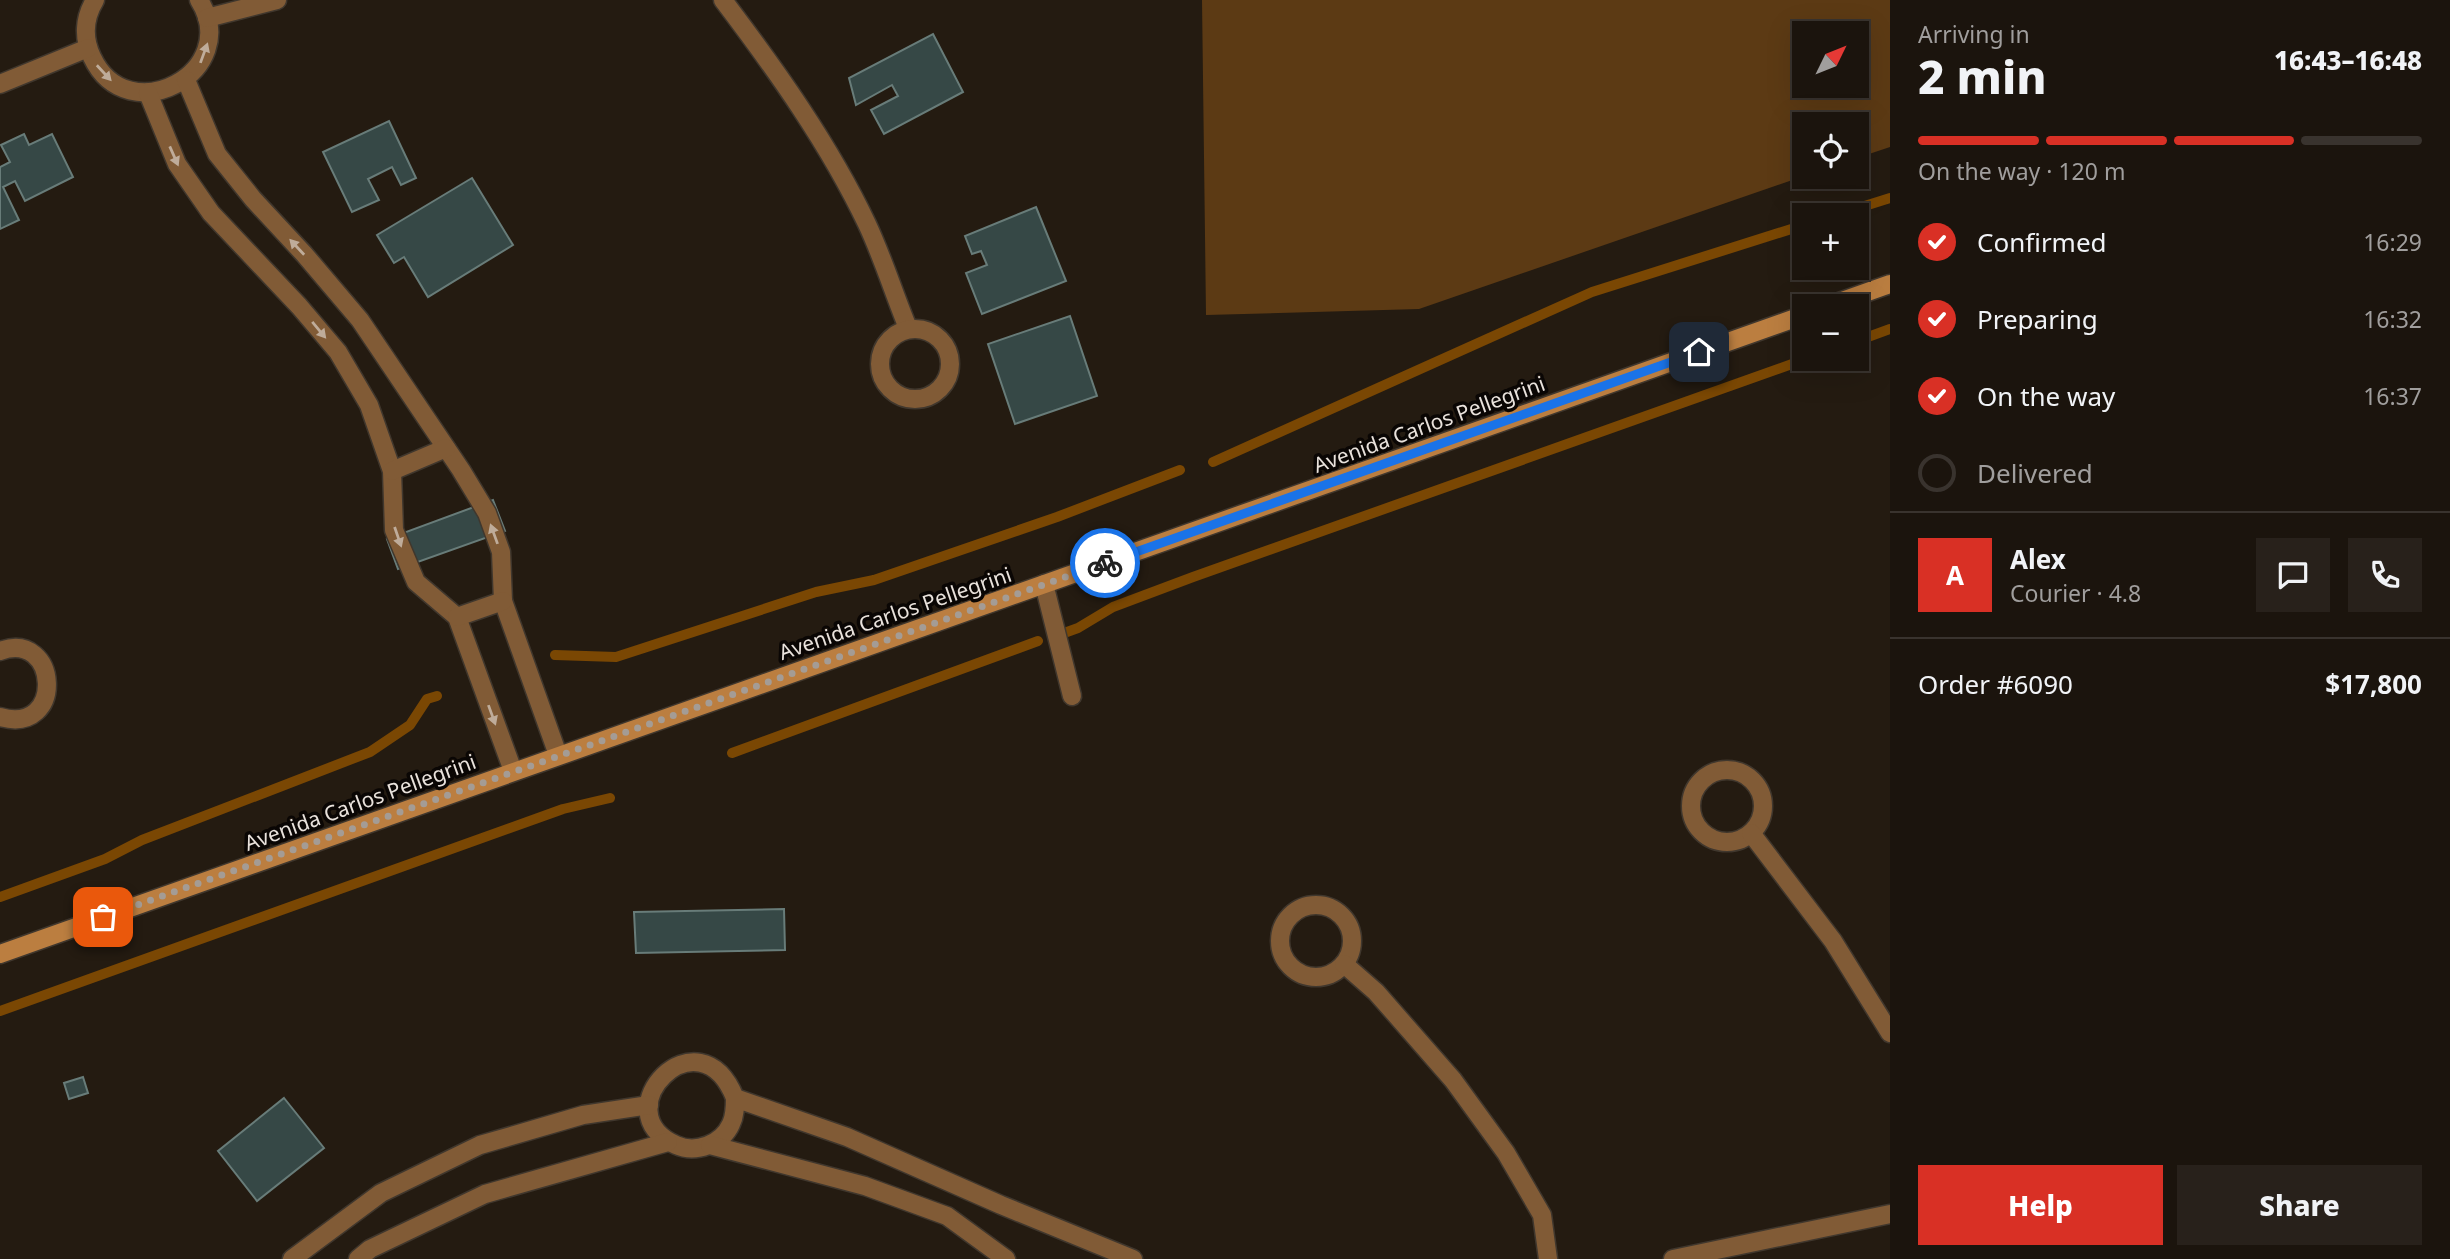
<!DOCTYPE html>
<meta charset="utf-8">
<style>
:root{--surface:#1b140d;--page:#28211b;--text:#f1f3f6;--muted:#a09e9d;--line:#39332e;--accent:#d93025}
body{margin:0;font-family:"Noto Sans",sans-serif;background:var(--page);color:var(--text);height:100vh;display:flex;flex-direction:column;font-size:26px;white-space:nowrap}
*{box-sizing:border-box;margin:0}
p{font-size:23px;color:var(--muted)}
.icon{flex:none;width:38px;height:38px;fill:none;stroke:currentColor;stroke-width:2;stroke-linecap:round;stroke-linejoin:round}
.map{position:relative;flex:1;overflow:hidden}
.side{display:flex;flex-direction:column;background:var(--surface);width:560px}
.side>*{flex:none}
.needle{width:46px;rotate:47deg}
.buttons{position:absolute;left:1792px;top:21px;display:grid;gap:14px}
.buttons a{display:grid;place-items:center;width:77px;height:77px;border-radius:0px;background:var(--surface);box-shadow:0 7px 28px #0002,0 0 0 2px var(--line);font-size:35px}
.pin{position:absolute;display:grid;place-items:center;width:60px;height:60px;color:#fff;margin:-30px;border-radius:14px;box-shadow:0 4px 10px #0006}
.courier{position:absolute;display:grid;place-items:center;width:70px;height:70px;margin:-35px;border:5px solid #1a73e8;border-radius:50%;background:#fff;color:#222;box-shadow:0 2px 9px #0007}
.summary em{font-style:normal;font-weight:800}
.summary div{display:flex;flex-direction:column-reverse}
.summary{display:flex;align-items:center;justify-content:space-between;height:119px;padding:0 28px}
h1{font-size:46px;font-weight:800;line-height:52px}
.bar{display:grid;grid-template-columns:repeat(4,1fr);gap:10px 7px;align-content:center;height:84px;padding:0 28px}
.bar i{height:9px;border-radius:5px;background:var(--line)}
.bar .current{background:var(--accent)}
.bar p{grid-column:span 4}
.line{display:flex;align-items:center;gap:18px;padding:0 28px;border-top:2px solid var(--line)}
.line div{flex:1}
.round{display:grid;place-items:center;flex:none;width:74px;height:74px;border-radius:0px;background:var(--page)}
ol{padding:0 28px;list-style:none}
li{display:flex;align-items:center;gap:21px;height:77px}
li p{margin-inline-start:auto}
li .icon{padding:7px;border-radius:50%;background:var(--accent);color:#fff;stroke-width:4}
li:last-child{color:var(--muted)}
li i{width:38px;height:38px;border:4px solid var(--line);border-radius:50%}
.action{display:flex;gap:14px;margin-top:auto;padding:14px 28px}
.action a{flex:1;height:80px;border-radius:0px;background:var(--accent);color:#fff;font-size:28px;font-weight:800;line-height:80px;text-align:center}
.action a+a{background:var(--page);color:var(--text)}
main{display:flex;flex:1;min-height:0}
.map>svg:first-child{display:block}
.green{fill:#5c3a14;fill-rule:evenodd}
.lines{fill:none;stroke-linecap:round;stroke-linejoin:round}
.stream{stroke:#7a4703;stroke-width:10}
.building{fill:#364846;stroke:#687c79;stroke-width:2}
.service-casing{stroke:#40372d;stroke-width:21}
.minor-casing{stroke:#40372d;stroke-width:21}
.secondary-casing{stroke:#40372d;stroke-width:21}
.service{stroke:#815b36;stroke-width:18}
.minor{stroke:#815b36;stroke-width:18}
.secondary{stroke:#bb7e40;stroke-width:18}
.oneway{fill:#bfac9a}
.done{stroke:#a49c95;stroke-width:7;stroke-dasharray:0 12.6}
.route{stroke:#1a73e8;stroke-width:9}
.labels{text-anchor:middle;dominant-baseline:central;stroke-width:7;stroke-linejoin:round;paint-order:stroke}
.street-label{font-size:21px;fill:#e9e2dc;stroke:#0a0604}
</style>
<main>
<div class="map">
<svg width="1890" height="1259" viewBox="0 0 1890 1259">
<rect width="100%" height="100%" fill="#241b11"/>
<path class="green" d="M1202,0H1890V147L1857,158V124H1804V176L1419,309L1206,315ZM1804,33H1857V86H1804Z"/>
<g class="lines">
<g class="stream">
<path d="M1836,215L1890,198"/>
<path d="M1857,341L1890,329"/>
<path d="M1213,462L1592,292L1804,225"/>
<path d="M1067,632L1078,628L1113,607L1193,577L1806,359"/>
<path d="M555,655L616,657L816,592L874,580L1057,517L1180,470"/>
<path d="M732,753L1038,641"/>
<path d="M0,897L105,859L142,840L370,752L410,725L427,699L437,696"/>
<path d="M0,1011L563,809L610,798"/>
</g>
</g>
<g class="building">
<path d="M933,34L963,92L884,134L871,110L898,96L892,85L856,105L849,78Z"/>
<path d="M389,121L416,178L401,185L392,167L368,179L379,200L352,212L323,152Z"/>
<path d="M24,134L29,145L52,134L73,177L25,201L15,181L3,187L19,220L0,229V167L10,162L1,145Z"/>
<path d="M472,178L513,245L428,297L404,257L394,263L377,235Z"/>
<path d="M1036,207L1066,281L982,314L966,273L987,265L981,251L972,254L965,236Z"/>
<path d="M1070,316L1097,396L1015,424L988,344Z"/>
<path d="M493,500L505,531L398,569L387,539Z"/>
<path d="M784,909L785,950L636,953L634,912Z"/>
<path d="M83,1077L88,1093L69,1099L64,1083Z"/>
<path d="M284,1098L324,1148L257,1201L218,1151Z"/>
</g>
<g class="lines">
<g class="service-casing">
<g id="service">
<path d="M1044,584L1072,696"/>
<circle cx="1727" cy="806" r="36"/>
<path d="M1751,833L1833,941L1890,1033"/>
<circle cx="1316" cy="941" r="36"/>
<path d="M1344,964L1376,992L1453,1080L1506,1153L1542,1215L1548,1259"/>
<path d="M735,1098C735,1107 735,1116 731,1124C722,1144 696,1154 676,1145C601,1112 699,1008 735,1098L847,1137L1001,1205L1133,1259"/>
<path d="M710,1145L865,1186L947,1216L1006,1259"/>
<path d="M292,1259L381,1193L480,1145L583,1115L649,1105"/>
<path d="M358,1259L370,1249L485,1194L668,1142"/>
<path d="M1673,1259L1890,1214"/>
</g>
</g>
<g class="minor-casing">
<g id="minor">
<path d="M95,0C84,18 83,38 92,57C128,134 244,71 199,0"/>
<path d="M723,0C776,70 829,144 867,224C883,258 894,294 908,328"/>
<path d="M207,18L277,0"/>
<path d="M186,80L217,154L253,199L304,254L360,320L461,470L487,513L501,552L503,601L558,755"/>
<path d="M0,84L88,48"/>
<path d="M148,93L177,164L211,213L299,306L338,352L369,405L392,471L394,530L416,582L457,617L513,771"/>
<circle cx="915" cy="364" r="35"/>
<path d="M392,471L446,448"/>
<path d="M457,617L503,601"/>
<path d="M0,651C59,629 66,736 0,717"/>
</g>
</g>
<g class="secondary-casing">
<g id="secondary">
<path d="M1828,306L1890,284"/>
<path d="M0,954L1804,315"/>
</g>
</g>
<use href="#service" class="service"/>
<use href="#minor" class="minor"/>
<use href="#secondary" class="secondary"/>
</g>
<defs><path id="oneway-solid" d="M-6-.8H1V-3.2L6.5 0L1 3.2V.8H-6Z" transform="scale(1.75)"/></defs>
<g class="oneway">
<use href="#oneway-solid" transform="translate(204 53) rotate(-70)"/>
<use href="#oneway-solid" transform="translate(104 73) rotate(47)"/>
<use href="#oneway-solid" transform="translate(174 156) rotate(66)"/>
<use href="#oneway-solid" transform="translate(297 247) rotate(-133)"/>
<use href="#oneway-solid" transform="translate(319 330) rotate(50)"/>
<use href="#oneway-solid" transform="translate(494 534) rotate(-110)"/>
<use href="#oneway-solid" transform="translate(398 537) rotate(71)"/>
<use href="#oneway-solid" transform="translate(492 715) rotate(70)"/>
</g>
<g class="lines">
<path class="done" d="M103,917L1105,563"/>
<path class="route" d="M1105,563L1699,352"/>
</g>
<g class="labels">
<g class="street-label">
<text transform="translate(1429 424) rotate(-20)">Avenida Carlos Pellegrini</text>
<text transform="translate(895 613) rotate(-19)">Avenida Carlos Pellegrini</text>
<text transform="translate(360 802) rotate(-20)">Avenida Carlos Pellegrini</text>
</g>
</g>
</svg>
<div class="buttons">
<a><svg class="needle" viewBox="-14 -14 28 28"><path d="M0-13l5 13h-10z" fill="#e53935"/><path d="M0 13l5-13h-10z" fill="#a09e9d"/></svg></a>
<a><svg class="icon" aria-label="locate" viewBox="0 0 24 24"><circle cx="12" cy="12" r="6"/><path d="M12 2v4M12 18v4M2 12h4M18 12h4"/></svg></a>
<a>+</a>
<a>−</a>
</div>
<div class="pin" style="left:103px;top:917px;background:#ea580c"><svg class="icon" aria-label="bag" viewBox="0 0 24 24"><path d="M5 8h14l-1 12H6zM9 8a3 3 0 0 1 6 0"/></svg></div>
<div class="pin" style="left:1699px;top:352px;background:#1f2937"><svg class="icon" aria-label="home" viewBox="0 0 24 24"><path d="M3 11l9-7 9 7M6 9v11h12V9"/></svg></div>
<div class="courier" style="left:1105px;top:563px"><svg class="icon" aria-label="bike" viewBox="0 0 24 24"><circle cx="6" cy="16" r="4"/><circle cx="18" cy="16" r="4"/><path d="M6 16l4-8h5l3 8M10 8l3 8H6M13 5h3"/></svg></div>
</div>
<section class="side">
<div class="summary"><div><h1>2 min</h1><p>Arriving in</p></div><em>16:43–16:48</em></div>
<div class="bar"><i class="current"></i><i class="current"></i><i class="current"></i><i></i><p>On the way · 120 m</p></div>
<ol>
<li><svg class="icon" aria-label="check" viewBox="0 0 24 24"><path d="M5 12l5 5 9-10"/></svg>Confirmed<p>16:29</p></li>
<li><svg class="icon" aria-label="check" viewBox="0 0 24 24"><path d="M5 12l5 5 9-10"/></svg>Preparing<p>16:32</p></li>
<li><svg class="icon" aria-label="check" viewBox="0 0 24 24"><path d="M5 12l5 5 9-10"/></svg>On the way<p>16:37</p></li>
<li><i></i>Delivered</li>
</ol>
<div class="line" style="height:126px"><b class="round" style="background:var(--accent);color:#fff">A</b><div><b>Alex</b><p>Courier · 4.8</p></div><a class="round"><svg class="icon" aria-label="chat" viewBox="0 0 24 24"><path d="M4 5h16v11H9l-5 4z"/></svg></a><a class="round"><svg class="icon" aria-label="phone" viewBox="0 0 24 24"><path d="M5 4h4l2 5-3 2q2 4 5 5l2-3 5 2v4C11 20 4 13 5 4z"/></svg></a></div>
<div class="line" style="height:91px"><div>Order #6090</div><b>$17,800</b></div>
<div class="action"><a>Help</a><a>Share</a></div>
</section>
</main>
